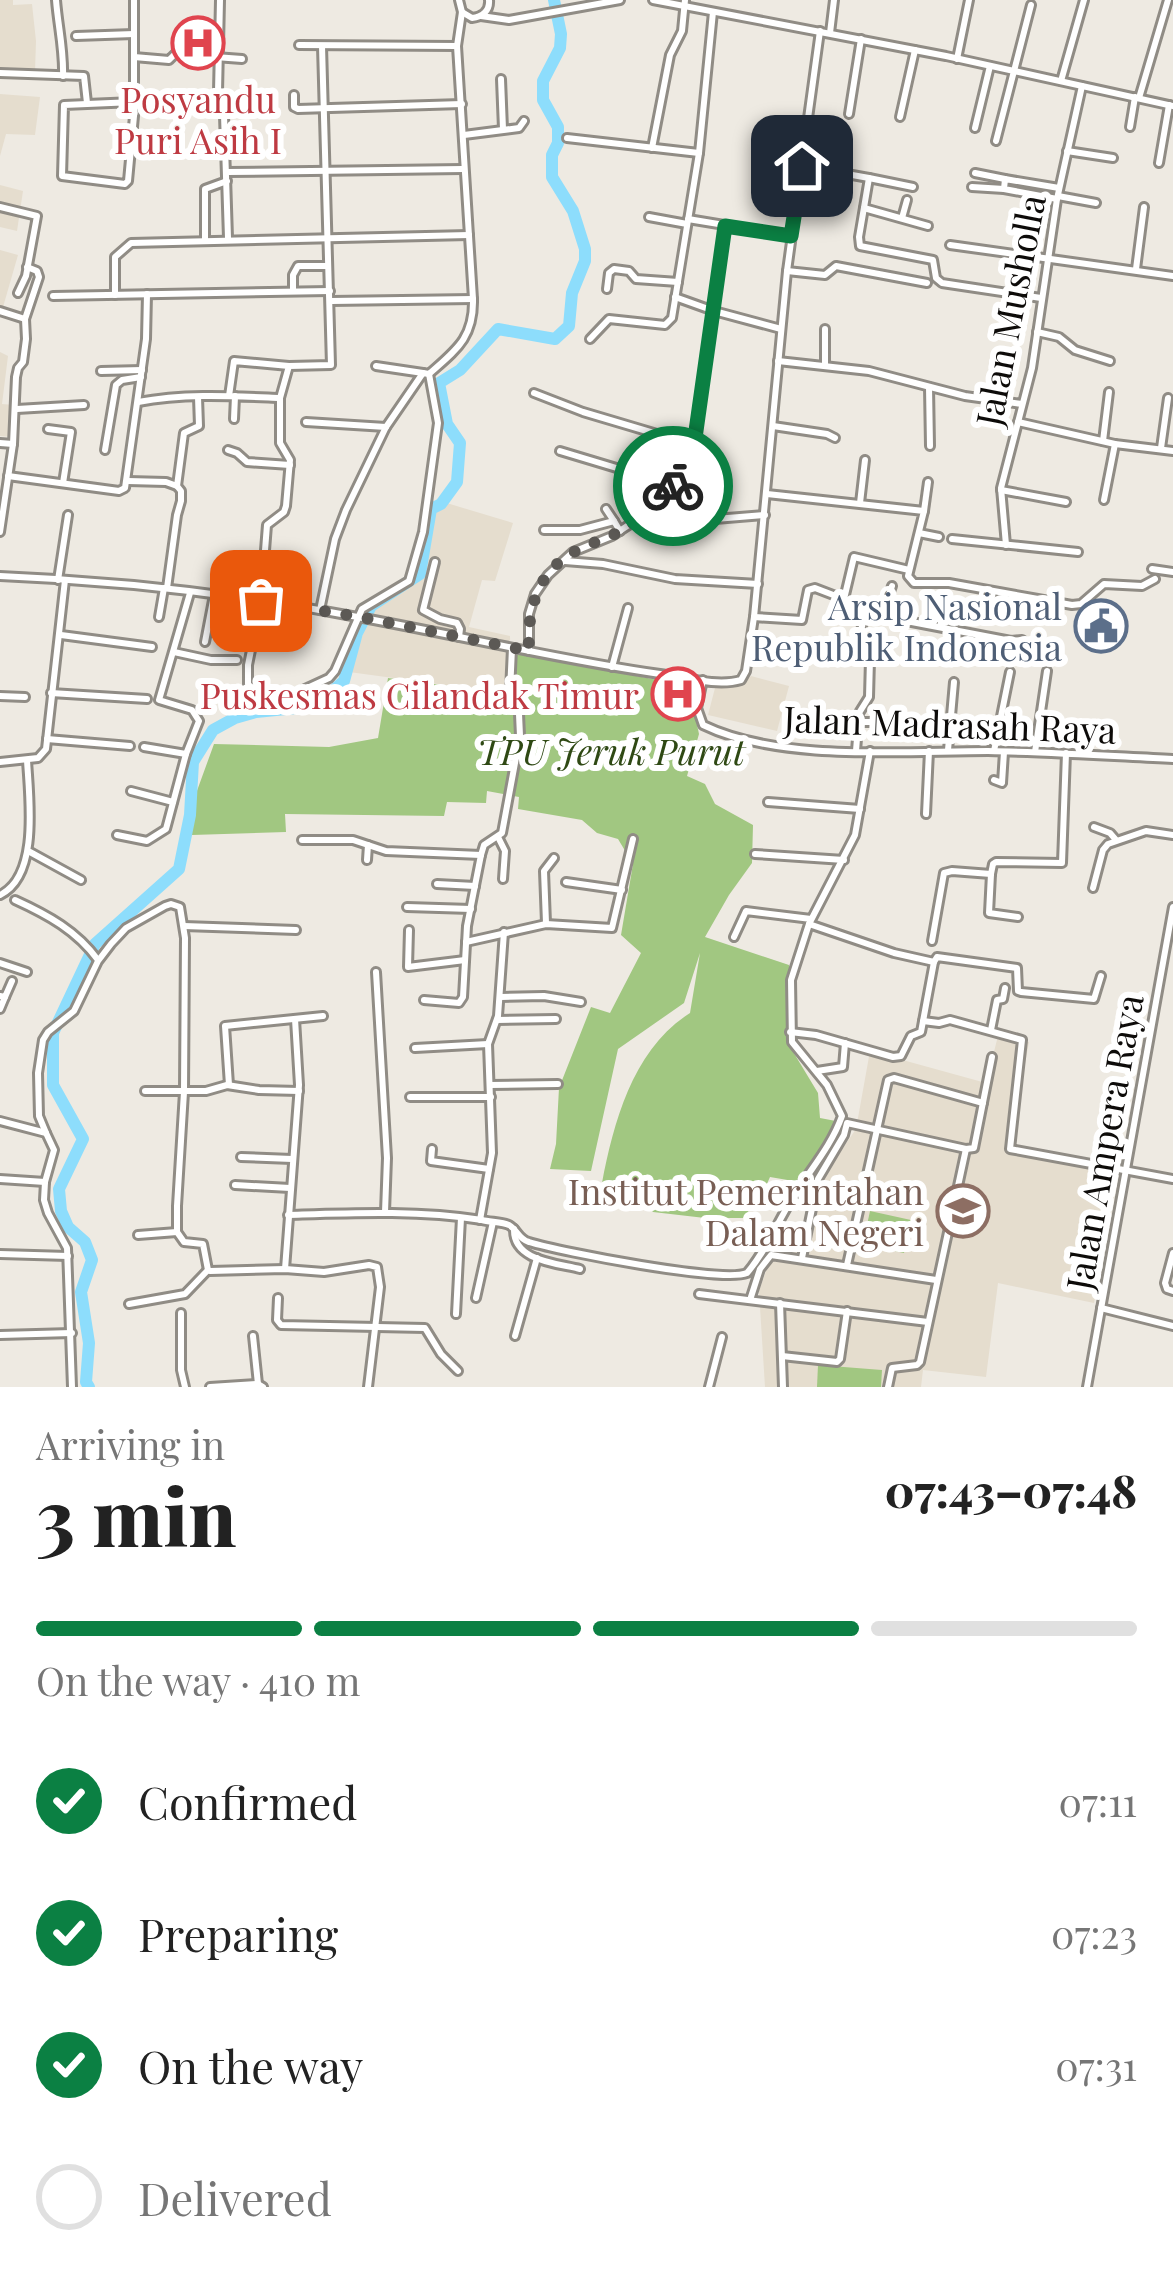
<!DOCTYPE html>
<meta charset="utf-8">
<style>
:root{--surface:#fff;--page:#f2f2f2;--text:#222;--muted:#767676;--line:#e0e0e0;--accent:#0b8043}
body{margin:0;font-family:"Playfair Display",serif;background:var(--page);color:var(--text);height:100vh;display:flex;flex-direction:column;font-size:45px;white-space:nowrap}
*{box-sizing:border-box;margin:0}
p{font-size:39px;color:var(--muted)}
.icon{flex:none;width:66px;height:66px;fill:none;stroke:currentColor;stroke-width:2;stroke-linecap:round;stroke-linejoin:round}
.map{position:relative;height:1387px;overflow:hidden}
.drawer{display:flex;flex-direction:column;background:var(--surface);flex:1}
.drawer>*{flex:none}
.pin{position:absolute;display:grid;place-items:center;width:102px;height:102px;color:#fff;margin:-51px;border-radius:24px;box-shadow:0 6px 18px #0006}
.courier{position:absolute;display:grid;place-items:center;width:120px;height:120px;margin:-60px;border:9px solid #0b8043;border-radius:50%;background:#fff;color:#222;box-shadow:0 3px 15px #0007}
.overview em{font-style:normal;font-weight:800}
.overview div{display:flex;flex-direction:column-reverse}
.overview{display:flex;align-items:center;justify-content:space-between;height:204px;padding:0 36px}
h1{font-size:78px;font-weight:800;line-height:90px}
.bar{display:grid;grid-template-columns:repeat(4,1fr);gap:18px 12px;align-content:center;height:144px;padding:0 36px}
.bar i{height:15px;border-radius:9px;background:var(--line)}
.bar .selected{background:var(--accent)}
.bar p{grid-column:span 4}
ol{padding:0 36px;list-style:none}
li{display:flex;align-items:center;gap:36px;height:132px}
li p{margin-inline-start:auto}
li .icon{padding:12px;border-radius:50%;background:var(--accent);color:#fff;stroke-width:4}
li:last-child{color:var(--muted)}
li i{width:66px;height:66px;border:6px solid var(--line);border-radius:50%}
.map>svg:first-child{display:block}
.built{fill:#e5ddce}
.green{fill:#a1c781}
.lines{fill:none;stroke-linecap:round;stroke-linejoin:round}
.river{stroke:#8dddfc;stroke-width:12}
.minor-casing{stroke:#908c85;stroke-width:12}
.minor{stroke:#fff;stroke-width:6}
.done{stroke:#5c5955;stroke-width:12;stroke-dasharray:0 21.6}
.route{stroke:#0b8043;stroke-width:15}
.labels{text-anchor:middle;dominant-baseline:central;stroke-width:12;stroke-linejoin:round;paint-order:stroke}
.health-label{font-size:36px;fill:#be3a42;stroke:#fff}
.street-label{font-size:36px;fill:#0d0b09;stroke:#fff}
.service-label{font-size:36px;fill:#4e5e75;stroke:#fff;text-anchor:end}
.park-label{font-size:36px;font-style:italic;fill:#2f4914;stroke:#fff}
.education-label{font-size:36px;fill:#785e54;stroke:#fff;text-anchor:end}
</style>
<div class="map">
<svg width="1173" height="1387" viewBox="0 0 1173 1387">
<rect width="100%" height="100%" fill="#eeeae2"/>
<g class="built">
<path d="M0,0H13V5L32,4L36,41L35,72L0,71Z"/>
<path d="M0,94L40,97L35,135L6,134L0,156Z"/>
<path d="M0,185L23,191L17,231L0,227Z"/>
<path d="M0,250L18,255L1,314H0Z"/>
<path d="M0,352L8,356L2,404L14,405L10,437L0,436Z"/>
<path d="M440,501L513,523L495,581L482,580L469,627L510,636L511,694L349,672L377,596L415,574Z"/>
<path d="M751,676L789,686L777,731L708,715L715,688L740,686Z"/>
<path d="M998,1036L1029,1042L1009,1150L1118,1171L1094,1303L998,1283L986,1377L923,1370L921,1387H765L759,1291L774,1249H804L826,1173L856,1129L870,1051L986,1083Z"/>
</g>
<g class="green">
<path d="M509,652L695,687L693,706L699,734L687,776L705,784L715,804L753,825L752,863L729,895L705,937L789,965V1045L818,1093L820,1118L841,1122L799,1182L770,1177L763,1193L743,1218H705L653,1212L642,1197L617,1192L602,1183C614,1121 633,1049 690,1013L700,953L684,1003L618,1049L591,1171L550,1169L556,1144L559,1088L591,1007L610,1013L641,953L621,935L633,864L618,839L597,833L582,820L518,809L519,797L487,791L486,803L447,802L444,816L285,814L286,832L192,835L190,810L214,744L329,747L378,738L388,678L510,694Z"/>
<path d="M870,1211L911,1220L904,1253L863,1244Z"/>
<path d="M818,1365L882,1370L881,1387H817Z"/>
</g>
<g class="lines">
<path class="river" d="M89,1387L86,1382L89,1343L81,1292L92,1260L85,1242L68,1227L61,1211L59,1189L83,1139L53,1085V1033L95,944L179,869L190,815L193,762L213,730L235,718L256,712L316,706L344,681L357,633L371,606L420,574L431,509L441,504L457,482L460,443L447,424L439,383L460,370L498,329L555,339L569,326L572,293L585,261V249L573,211L552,177V155L558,143V127L543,100V81L560,48L561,34L554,0"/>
<g class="minor-casing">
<g id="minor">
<path d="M56,0C58,26 64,50 63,76"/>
<path d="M653,0L946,56L1173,106"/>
<path d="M462,12L472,18C482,17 490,11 489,0"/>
<path d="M481,16L509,20L620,0"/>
<path d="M830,33L834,0"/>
<path d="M76,36L134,34"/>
<path d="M299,45L457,46"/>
<path d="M322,46L331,365L289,366L280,398V443L290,460L286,506L284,512L267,525L261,601L248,665V684L262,698L274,700L290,696L329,678L335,671L362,609L409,581L423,532L438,423L429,374"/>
<path d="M134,57L169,60L175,54L242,59"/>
<path d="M957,59L969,0"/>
<path d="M0,73L84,76L87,103"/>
<path d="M501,79L503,129"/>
<path d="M1061,81L1084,0"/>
<path d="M218,92L220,0"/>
<path d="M294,95V107L298,109L462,104"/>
<path d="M1139,98L1168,0"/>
<path d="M134,102L64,105L62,176L125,184L128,181L134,116V0"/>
<path d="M849,114L861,39"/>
<path d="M224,115L228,238"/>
<path d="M900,117L915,50"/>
<path d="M1130,127L1135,97"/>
<path d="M975,128L990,66"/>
<path d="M464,135L519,128L524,121"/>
<path d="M567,138L699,153"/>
<path d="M996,141L1031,5"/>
<path d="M652,148L670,55L682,31L685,0"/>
<path d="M1067,151L1113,158"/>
<path d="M1159,163L1169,105"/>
<path d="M802,166L869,178L859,237L860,246L933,260L936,278L942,283L1041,298"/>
<path d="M227,172L463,169"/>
<path d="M975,173L1005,179"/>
<path d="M869,178L913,187"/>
<path d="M972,187L1004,189"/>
<path d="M1058,196L1096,203"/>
<path d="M1057,199L1004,189L1005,179L1059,188"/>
<path d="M0,207L37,216L26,276L18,293"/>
<path d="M864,208L928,226"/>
<path d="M649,217L687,224"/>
<path d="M902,218L907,200"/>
<path d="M688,219L791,236"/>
<path d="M205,239V189L227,181"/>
<path d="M950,245L1173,276"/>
<path d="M1136,269L1144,207"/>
<path d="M787,271L825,275L836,266L927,283"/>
<path d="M607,289L609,273L614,269L629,271L636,279L678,282"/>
<path d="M293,291V275L298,266H328"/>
<path d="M115,295V257L131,243L469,235"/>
<path d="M53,296L330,291"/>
<path d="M675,297L714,311L781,329"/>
<path d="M331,301L473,299"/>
<path d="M0,311L25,319"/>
<path d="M825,329V365"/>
<path d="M1037,332L1059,337L1075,350L1110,361"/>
<path d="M590,339L609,319L665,325L672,318L699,153L713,12"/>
<path d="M778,361L869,371L965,396L1022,404"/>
<path d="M376,366L423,373"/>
<path d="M101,371L142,370"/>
<path d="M929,387L930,446"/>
<path d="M534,393L583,412L694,445"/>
<path d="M229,396L234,361L289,366"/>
<path d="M138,402C185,393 232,396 280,398"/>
<path d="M17,409L84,405"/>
<path d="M234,419L235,396"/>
<path d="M306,422L386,427"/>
<path d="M1018,422L1115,444L1173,451"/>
<path d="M773,426L827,434L835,438"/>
<path d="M48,429L71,432L63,483"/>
<path d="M1103,441L1109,392"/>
<path d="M0,443L13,444"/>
<path d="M1161,448L1168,398"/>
<path d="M105,450L116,385L122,380L141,377"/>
<path d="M228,450L237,453L247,462L290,465"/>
<path d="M560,451L673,485"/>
<path d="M8,476L119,491L125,488L146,339L147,294"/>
<path d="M128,481L166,482L177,486"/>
<path d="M1001,490L1066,502"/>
<path d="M767,494L924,511L908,576L914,583H949L1072,605L1081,604L1104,584L1142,586L1155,579"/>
<path d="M1104,500L1115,444"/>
<path d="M860,503L865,460"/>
<path d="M606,509L614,521"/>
<path d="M924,511L928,482"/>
<path d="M647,513L703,520L765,515"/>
<path d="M544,530H580L614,521L620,531"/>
<path d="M0,532L13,444L16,377L18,368L23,362L26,339L25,319L39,277L37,271L27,267"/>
<path d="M919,533L939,537"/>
<path d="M952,539L1078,552"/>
<path d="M1006,545L1001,488L1032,368L1057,199L1082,86"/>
<path d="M565,561L603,564L675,579L758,584"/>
<path d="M435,562L423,610L440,619L457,623L460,629L459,637"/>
<path d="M1152,569L1173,572"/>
<path d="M0,576C122,581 244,595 363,618C462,636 560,660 660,674C684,677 717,687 741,680L746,671L754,617L787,271L820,31"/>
<path d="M58,580L68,515"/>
<path d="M167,588L177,515L181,501V491L177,486L184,433L199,426L198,397"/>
<path d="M844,599L854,557L909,570"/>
<path d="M320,610L335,539L346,510L386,427L423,373L429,374C456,350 474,338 473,299L457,46L462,12L459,0"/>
<path d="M882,614L892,586"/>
<path d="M159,617L164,588"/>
<path d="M754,617L802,620L808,590L815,588L896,619L1011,641L1022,640L1034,651L1041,652"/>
<path d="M940,627L946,598"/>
<path d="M61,635L152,647"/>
<path d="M205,642L214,595"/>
<path d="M857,645L867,608"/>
<path d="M529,651V614L535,594L548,575L573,552L612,536L647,513L673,485L692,452L725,225"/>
<path d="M174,652L211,660H237"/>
<path d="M612,667L628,608"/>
<path d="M703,680L697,708L703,725C779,762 904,751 988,751C1050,752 1111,756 1173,759"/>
<path d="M51,693L147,699"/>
<path d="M0,696L25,697"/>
<path d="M857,722H908"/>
<path d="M47,739L130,746"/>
<path d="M144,747L186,754"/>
<path d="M948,750L954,682"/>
<path d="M856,751L859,713L869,697L870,659"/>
<path d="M994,751L1010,672"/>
<path d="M1035,752L1047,671"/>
<path d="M0,762L38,758L46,749L65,580"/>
<path d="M994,780L1002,783L1004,752"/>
<path d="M131,791L173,802"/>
<path d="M768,802L860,809"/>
<path d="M926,814L929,751"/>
<path d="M1094,827L1110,833L1116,840"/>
<path d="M117,835L147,841L166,829L186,754L199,721L192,710L159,700L190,593"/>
<path d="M498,837L505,851L503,879"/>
<path d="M302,840H353L368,845"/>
<path d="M30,852L81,880"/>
<path d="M755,854L844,860"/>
<path d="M367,860L368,845L386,851L481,855"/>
<path d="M991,874L993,864L996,862L1062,863L1066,753"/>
<path d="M991,874L989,913L1018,917"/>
<path d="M566,882L622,890"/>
<path d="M437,884L475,886"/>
<path d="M1093,888L1103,850L1108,844L1146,831L1173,835"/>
<path d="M0,895C40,876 29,797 27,760"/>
<path d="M15,900C48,915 77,931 98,960"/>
<path d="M407,907L471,909"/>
<path d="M546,923L544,871L554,858"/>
<path d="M809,924L894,953L934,962L937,957L1017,968L1018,991L1021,992L1094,999L1101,976"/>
<path d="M184,926L296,930"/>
<path d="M409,930L408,967L465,960"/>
<path d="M734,937L746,911L811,919"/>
<path d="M932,941L944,873L952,871L991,874"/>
<path d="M466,942L546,924L612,928L633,839"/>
<path d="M0,963L27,972"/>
<path d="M376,972L387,1158L385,1212"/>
<path d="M0,996L5,997L12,981"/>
<path d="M501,997L544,996L581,1002"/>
<path d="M424,1000L459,1003L463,997L467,926L481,855L484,845L502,833L520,736L519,714L510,692L512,648"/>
<path d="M0,1009L5,997"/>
<path d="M497,1020L556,1019"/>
<path d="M923,1021L939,1023L950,1020L1022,1040L1010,1149L1173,1179"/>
<path d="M991,1030L997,1000L1003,999L1005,988"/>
<path d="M790,1032L816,1035L893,1057L901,1056L911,1036L921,1032L934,962"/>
<path d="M415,1048L488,1044"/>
<path d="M817,1071L843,1067L845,1043"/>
<path d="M229,1085L225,1026L323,1016"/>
<path d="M490,1085L558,1084"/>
<path d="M145,1091H206L227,1085L259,1090L299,1091"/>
<path d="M410,1097H491"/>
<path d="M0,1121L46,1133L54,1150L45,1182L44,1200L48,1213L67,1248L72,1387"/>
<path d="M46,1133L39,1116L38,1073L43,1040L48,1032L74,1011L98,961L111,944L126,928L165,906L171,904L180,907L185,938L184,1092L177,1206V1232L184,1242L203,1244L208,1270"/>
<path d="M432,1149L431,1161L489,1169"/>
<path d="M241,1157L292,1159"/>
<path d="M0,1179L45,1182"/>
<path d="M235,1185L290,1188"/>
<path d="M288,1215C353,1213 417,1210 482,1220C489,1222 503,1222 509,1225C518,1230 518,1239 529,1242C561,1252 723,1283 747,1273C766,1251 777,1223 792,1199C809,1171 831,1147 842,1116L827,1085L792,1042L791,980L809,924L855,835L870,751"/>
<path d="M480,1220L492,1153L488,1044L498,1016L504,932"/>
<path d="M514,1229C513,1261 556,1263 580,1269"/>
<path d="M138,1235L177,1232"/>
<path d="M1173,1253L1165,1283L1167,1289L1173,1291"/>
<path d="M0,1254L68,1256"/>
<path d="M802,1258L818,1179L844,1135L847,1123L966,1149L974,1148L992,1057"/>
<path d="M847,1265L888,1080L894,1078L983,1103"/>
<path d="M285,1269L299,1085L295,1019"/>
<path d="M210,1271L285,1269L324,1272L369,1265L377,1267L380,1287L368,1387"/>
<path d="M699,1294L928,1322"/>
<path d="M278,1298L277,1320L281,1325L425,1328L441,1354L458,1371"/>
<path d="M476,1298L493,1222"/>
<path d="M750,1300L760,1269L771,1255L936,1280"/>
<path d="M780,1303L783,1387"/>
<path d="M129,1304L185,1294L208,1270"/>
<path d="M1101,1308L1173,1326"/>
<path d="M181,1313V1370L185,1387"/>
<path d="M456,1314L461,1218"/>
<path d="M0,1335L72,1333"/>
<path d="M253,1336L258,1384"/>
<path d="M515,1336L537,1258"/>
<path d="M782,1356L837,1362L840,1359L847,1311"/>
<path d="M210,1387L258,1384L263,1387"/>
<path d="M709,1387L722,1337"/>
<path d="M888,1387L892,1368L917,1365L920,1362L966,1149"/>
<path d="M1087,1387L1173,907"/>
</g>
</g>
<use href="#minor" class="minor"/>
</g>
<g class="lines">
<path class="done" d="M261,601L360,617L529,651C527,612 536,574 572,553C585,545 601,541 615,534C638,522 656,505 673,486"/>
<path class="route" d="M673,486L694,445L725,226L791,236L802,166"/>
</g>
<defs>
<g id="hospital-ring" transform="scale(2.7)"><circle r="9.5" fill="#fff" stroke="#e0444e" stroke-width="1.5"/><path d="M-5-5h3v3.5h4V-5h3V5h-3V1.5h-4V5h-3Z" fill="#e0444e"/></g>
<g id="civic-ring" transform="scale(2.7)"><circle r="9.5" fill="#fff" stroke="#5c6f8a" stroke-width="1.5"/><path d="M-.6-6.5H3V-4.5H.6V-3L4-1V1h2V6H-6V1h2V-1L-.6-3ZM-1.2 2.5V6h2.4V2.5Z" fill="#5c6f8a"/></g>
<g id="university-ring" transform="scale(2.7)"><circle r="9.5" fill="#fff" stroke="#8d6e63" stroke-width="1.5"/><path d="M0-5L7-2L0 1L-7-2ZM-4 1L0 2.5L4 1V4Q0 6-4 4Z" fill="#8d6e63"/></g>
</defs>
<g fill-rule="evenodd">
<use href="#hospital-ring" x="198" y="43"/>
<use href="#civic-ring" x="1101" y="626"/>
<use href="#hospital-ring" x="678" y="694"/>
<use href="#university-ring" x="963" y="1211"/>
</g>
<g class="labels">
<g class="health-label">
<text x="198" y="98">Posyandu<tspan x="198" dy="41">Puri Asih I</tspan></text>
<text x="639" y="694" text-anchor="end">Puskesmas Cilandak Timur</text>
</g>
<g class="street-label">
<text transform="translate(1009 310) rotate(-79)">Jalan Musholla</text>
<text transform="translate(950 723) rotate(2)">Jalan Madrasah Raya</text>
<text transform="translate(1103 1142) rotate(-80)">Jalan Ampera Raya</text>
</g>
<g class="service-label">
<text x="1062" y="605">Arsip Nasional<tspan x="1062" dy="41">Republik Indonesia</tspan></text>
</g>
<g class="park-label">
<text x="611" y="750">TPU Jeruk Purut</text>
</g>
<g class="education-label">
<text x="924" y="1190">Institut Pemerintahan<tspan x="924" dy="41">Dalam Negeri</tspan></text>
</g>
</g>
</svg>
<div class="pin" style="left:261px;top:601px;background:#ea580c"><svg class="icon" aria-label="bag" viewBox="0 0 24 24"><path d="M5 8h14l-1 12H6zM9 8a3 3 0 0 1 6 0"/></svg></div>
<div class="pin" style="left:802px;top:166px;background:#1f2937"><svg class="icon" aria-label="home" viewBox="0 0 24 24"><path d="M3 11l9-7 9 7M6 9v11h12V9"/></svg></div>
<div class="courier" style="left:673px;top:486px"><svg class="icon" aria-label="bike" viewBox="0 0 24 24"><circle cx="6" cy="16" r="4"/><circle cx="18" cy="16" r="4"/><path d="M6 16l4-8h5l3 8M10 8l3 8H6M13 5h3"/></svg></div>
</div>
<section class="drawer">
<div class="overview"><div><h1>3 min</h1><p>Arriving in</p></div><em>07:43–07:48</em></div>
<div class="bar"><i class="selected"></i><i class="selected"></i><i class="selected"></i><i></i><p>On the way · 410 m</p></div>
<ol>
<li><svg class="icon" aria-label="check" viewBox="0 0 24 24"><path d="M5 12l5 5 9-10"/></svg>Confirmed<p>07:11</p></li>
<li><svg class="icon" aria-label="check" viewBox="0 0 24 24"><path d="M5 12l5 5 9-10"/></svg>Preparing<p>07:23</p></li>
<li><svg class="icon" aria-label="check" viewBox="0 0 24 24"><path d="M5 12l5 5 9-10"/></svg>On the way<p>07:31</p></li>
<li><i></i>Delivered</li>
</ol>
</section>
